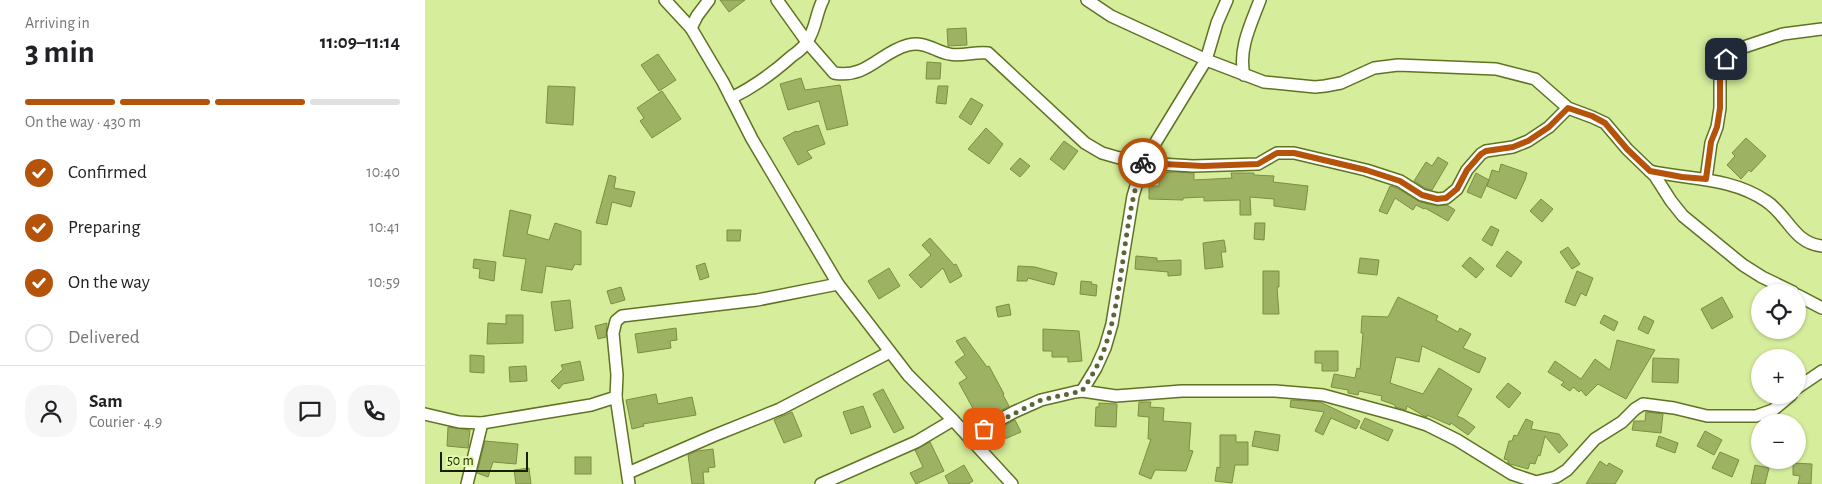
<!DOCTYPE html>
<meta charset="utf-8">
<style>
:root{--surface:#fff;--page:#f6f6f6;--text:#202124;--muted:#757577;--line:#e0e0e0;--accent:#b45309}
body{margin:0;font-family:"Alegreya Sans",sans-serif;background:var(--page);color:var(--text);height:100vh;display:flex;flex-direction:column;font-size:19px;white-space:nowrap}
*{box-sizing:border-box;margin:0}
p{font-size:16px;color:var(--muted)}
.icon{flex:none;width:28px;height:28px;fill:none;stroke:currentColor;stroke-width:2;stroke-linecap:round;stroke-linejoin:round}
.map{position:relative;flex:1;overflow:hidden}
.side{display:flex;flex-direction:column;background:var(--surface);width:425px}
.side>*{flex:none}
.buttons{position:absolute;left:1326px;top:284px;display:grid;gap:10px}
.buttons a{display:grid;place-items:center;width:55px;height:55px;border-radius:50%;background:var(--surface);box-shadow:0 1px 4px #0004;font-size:25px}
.scale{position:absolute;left:15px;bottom:12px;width:88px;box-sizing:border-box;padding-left:5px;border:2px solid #181f00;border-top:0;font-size:14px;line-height:18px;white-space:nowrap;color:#181f00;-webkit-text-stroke:4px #e3fba9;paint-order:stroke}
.pin{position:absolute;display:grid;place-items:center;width:42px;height:42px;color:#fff;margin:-21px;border-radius:10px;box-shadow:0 2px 8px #0006}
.courier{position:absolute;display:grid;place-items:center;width:50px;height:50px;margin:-25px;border:4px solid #b45309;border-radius:50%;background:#fff;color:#222;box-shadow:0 1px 6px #0007}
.overview em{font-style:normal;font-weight:700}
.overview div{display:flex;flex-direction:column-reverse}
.overview{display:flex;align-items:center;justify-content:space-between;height:85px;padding:0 25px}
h1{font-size:32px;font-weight:700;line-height:38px}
.bar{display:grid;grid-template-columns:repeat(4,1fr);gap:8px 5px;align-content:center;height:60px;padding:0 25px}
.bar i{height:6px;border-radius:4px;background:var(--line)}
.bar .on{background:var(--accent)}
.bar p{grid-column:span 4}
.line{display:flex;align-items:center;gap:12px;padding:0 25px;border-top:1px solid var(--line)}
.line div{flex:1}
.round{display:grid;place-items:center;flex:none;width:52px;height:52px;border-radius:20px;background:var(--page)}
ol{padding:0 25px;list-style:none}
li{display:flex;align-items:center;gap:15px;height:55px}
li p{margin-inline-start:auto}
li .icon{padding:5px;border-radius:50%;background:var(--accent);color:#fff;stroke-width:4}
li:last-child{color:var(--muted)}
li i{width:28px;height:28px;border:2px solid var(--line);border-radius:50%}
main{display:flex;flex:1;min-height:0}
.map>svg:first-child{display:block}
.building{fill:#9db363;stroke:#7a8f40}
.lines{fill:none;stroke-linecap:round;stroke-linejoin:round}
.minor-casing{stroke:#607323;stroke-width:14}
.minor{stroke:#fff;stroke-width:11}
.done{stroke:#5a6737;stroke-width:5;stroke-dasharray:0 9}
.route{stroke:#b45309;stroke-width:6}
</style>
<main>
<section class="side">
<div class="overview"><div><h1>3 min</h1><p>Arriving in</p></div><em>11:09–11:14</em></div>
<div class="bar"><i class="on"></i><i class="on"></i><i class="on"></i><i></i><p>On the way · 430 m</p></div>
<ol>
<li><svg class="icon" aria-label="check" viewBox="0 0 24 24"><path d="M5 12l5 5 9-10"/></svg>Confirmed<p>10:40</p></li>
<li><svg class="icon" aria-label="check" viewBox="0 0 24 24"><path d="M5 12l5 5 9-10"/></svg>Preparing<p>10:41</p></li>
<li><svg class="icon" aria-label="check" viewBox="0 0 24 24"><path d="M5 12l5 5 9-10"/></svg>On the way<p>10:59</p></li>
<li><i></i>Delivered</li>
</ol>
<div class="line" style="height:90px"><a class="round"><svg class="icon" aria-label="person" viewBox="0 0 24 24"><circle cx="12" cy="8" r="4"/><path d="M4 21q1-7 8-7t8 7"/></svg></a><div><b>Sam</b><p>Courier · 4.9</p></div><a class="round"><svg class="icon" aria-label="chat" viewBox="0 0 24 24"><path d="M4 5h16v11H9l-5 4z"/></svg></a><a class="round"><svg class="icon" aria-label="phone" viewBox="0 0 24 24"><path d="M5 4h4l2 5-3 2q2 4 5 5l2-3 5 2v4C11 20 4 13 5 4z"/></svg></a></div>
</section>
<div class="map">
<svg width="1397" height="484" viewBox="0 0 1397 484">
<rect width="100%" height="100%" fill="#d6ee9c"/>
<g class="building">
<path d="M295,0H320L304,12Z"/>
<path d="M541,28L542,45L523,46L522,29Z"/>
<path d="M233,54L251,80L234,91L216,65Z"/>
<path d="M502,62L516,63L515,79H501Z"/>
<path d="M376,78L380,90L415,85L423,125L402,130L394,101L363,110L355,84Z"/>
<path d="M123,86L150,87L148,125L121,123Z"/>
<path d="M513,86H523L521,104L511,103Z"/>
<path d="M237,91L256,119L227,138L215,121L219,118L212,108Z"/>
<path d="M546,98L558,105L546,125L534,117Z"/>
<path d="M393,125L400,144L382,151L387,158L373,165L358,138L371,131L372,132Z"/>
<path d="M561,128L578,144L564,164L543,149Z"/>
<path d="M1321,138L1341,156L1326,172L1324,170L1316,179L1302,165L1310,156L1307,153Z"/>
<path d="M639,141L653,151L639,170L625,159Z"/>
<path d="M1013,157L1023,163L1007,190L1000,188L989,181L1001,162L1007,166Z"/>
<path d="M595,158L605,166L595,177L585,169Z"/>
<path d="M1076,164L1102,173L1100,180L1091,199L1062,186L1067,170L1074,172Z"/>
<path d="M751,172L769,173V180L807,178L806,173H829V175L849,176L848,182L883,186L880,210L849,206V199L825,197L826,215H815V200L779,201V197L758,198V200L724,199V186H734V173Z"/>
<path d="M1051,173L1064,180L1056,198L1042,192Z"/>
<path d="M184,175L191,177L189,188L210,192L206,207L187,202L182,225L171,223Z"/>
<path d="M965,186L972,188L995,202L1012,206L1022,205L1030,210L1023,221L1000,208L999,209L991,205L988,210L970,198L962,214L954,211Z"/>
<path d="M1116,199L1128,209L1117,222L1105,211Z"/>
<path d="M85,210L106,215L102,234L124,240L130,223L156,231V265L150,264L147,270L121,266L117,293L96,290L101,259L78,256Z"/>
<path d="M830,223H840L839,240L829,239Z"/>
<path d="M1066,226L1074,230L1067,246L1057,240Z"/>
<path d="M302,230H316L315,241H302Z"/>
<path d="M505,238L529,265L531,264L537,276L525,283L518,268L496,288L484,275L506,255L497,245Z"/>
<path d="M799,240L801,252H796L798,267L780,269L778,243Z"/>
<path d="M1143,247L1155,264L1147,269L1135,252Z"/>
<path d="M1082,251L1097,262L1086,277L1071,266Z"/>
<path d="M711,256L732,258V261L756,260V275L743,276V272L710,269Z"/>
<path d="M1045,257L1059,269L1051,278L1037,266Z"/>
<path d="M935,258L954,260L952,275L933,273Z"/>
<path d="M49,259L71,262L69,281L54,278L55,269L48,268Z"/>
<path d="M280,263L284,277L275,280L271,266Z"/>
<path d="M593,266L610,267L632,273L629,285L603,278L602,281H592Z"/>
<path d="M464,268L475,286L454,299L443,281Z"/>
<path d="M838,271H854V287H852L854,314H838Z"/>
<path d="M1152,271L1168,278L1161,296L1156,293L1150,306L1140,302Z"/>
<path d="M656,281L667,282L666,284L672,285L671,296L655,294Z"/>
<path d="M196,287L200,300L186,304L182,291Z"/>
<path d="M973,297L1013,316L1011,320L1033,332L1035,328L1046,334L1038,348L1061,358L1054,373L997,346L994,362L971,357L965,383L998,394L1014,368L1047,389L1032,416L1039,419L1050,427L1043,435L1026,423L1025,425L1002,415V417L999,416L982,406L981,410L970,407V405L956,400L957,396L934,391L933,395L923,393V390L906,387L909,374L930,378L932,368L935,369L938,333H936L937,316L963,317Z"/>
<path d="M1297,297L1308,317L1287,329L1276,309Z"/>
<path d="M145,300L148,328L130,331L126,302Z"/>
<path d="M584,304L586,315L573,317L571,307Z"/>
<path d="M81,315H98V343L62,344L63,323L81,324Z"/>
<path d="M1179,315L1193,322L1189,331L1175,323Z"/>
<path d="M1219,316L1229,321L1223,334L1213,329Z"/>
<path d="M182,323L181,337L173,339L170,326Z"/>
<path d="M251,328L252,340L245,341L246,348L213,353L210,334Z"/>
<path d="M618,329L654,331L657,361L643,362V357H627V351H618Z"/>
<path d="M540,337L562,367L564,366L579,394L578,395L584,406L564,417L560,409L551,414L534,383L542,378L530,362L540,355L531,341Z"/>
<path d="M1192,340L1230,350L1201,399L1173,384L1161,396L1156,390L1154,392L1148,387L1145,391L1136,385L1139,382L1123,372L1130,361L1156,379L1170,359L1185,370Z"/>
<path d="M890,351H913V371H897V363H890Z"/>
<path d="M45,355L59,356V373L45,372Z"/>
<path d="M1228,358L1254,359L1253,383L1227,382Z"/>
<path d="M155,361L159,380L138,384L134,389L126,381L138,369L136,365Z"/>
<path d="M101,366L102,381L85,382L84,367Z"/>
<path d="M1083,383L1096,393L1084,408L1071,397Z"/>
<path d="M458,389L479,428L469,433L448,394Z"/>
<path d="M231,394L233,404L267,397L271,415L218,424L219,426L207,429L201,400Z"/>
<path d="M866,400L895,402L935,421L931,429L906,418L898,435L890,431L899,412L865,407Z"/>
<path d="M714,402H726L725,407L739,408L738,421L766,423L764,450L768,451L761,471L730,470L726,479L714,474L726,439H723L724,417L713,416Z"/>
<path d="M674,403L692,404L691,427L670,426L671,407H674Z"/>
<path d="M438,406L446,427L426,434L418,412Z"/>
<path d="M367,412L377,436L359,443L349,420Z"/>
<path d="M1221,412L1238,414L1236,433L1207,430L1209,421H1220Z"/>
<path d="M940,418L968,430L963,441L935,428Z"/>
<path d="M1101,419L1108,422L1106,429L1134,434L1143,445L1134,453L1120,436L1115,456L1113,455L1110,464L1105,463L1103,469L1085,464L1083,463V460L1079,459L1084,441H1087L1089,435L1092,436Z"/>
<path d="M590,420L596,432L575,441L570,431Z"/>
<path d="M23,427L45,430L43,448L22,446Z"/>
<path d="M830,431L855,435L853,451L827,446Z"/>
<path d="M1280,431L1297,440L1289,455L1272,446Z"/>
<path d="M795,435H811V442H823V465H810L807,483L790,481L792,467L795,468Z"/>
<path d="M1234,436L1253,443L1250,453L1231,446Z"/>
<path d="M60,441L93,444L91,464L68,462L63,477L52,473Z"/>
<path d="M505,442L519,471L491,484L485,473L498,467L490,450Z"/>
<path d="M288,449L290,467L283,468L284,472H278L279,484H267L263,455L272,451Z"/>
<path d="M1295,452L1314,460L1307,477L1287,468Z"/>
<rect x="150" y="457" width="16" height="17"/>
<path d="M1175,461L1182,466L1184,463L1198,471L1190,484H1161Z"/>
<path d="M1368,463L1387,464L1386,484H1373L1375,476L1368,475Z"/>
<path d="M539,465L548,481L543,484H524L520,476Z"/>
<path d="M1330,465L1344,468L1340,484H1326Z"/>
<path d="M104,468L106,484H91L89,470Z"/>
</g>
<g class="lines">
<g class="minor-casing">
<g id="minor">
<path d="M240,0L266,28L298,82L327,139L413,284L483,375L528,420L587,484"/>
<path d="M352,0L382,42L409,73C442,79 455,52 483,45C501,41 509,51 524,54C537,57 550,51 563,53L660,143L677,153L705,161L718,163L768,166L833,164L852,153H869L941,170L975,181L997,195L1013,199L1021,198L1032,189L1042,170L1056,154L1061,151L1088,147L1103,141L1124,127L1143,108"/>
<path d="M662,0L686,16L784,61L839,82L890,87L900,86L916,83L949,68L973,65L1071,69L1110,79L1143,108L1167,117L1180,123L1202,149L1230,176L1246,201L1258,216L1318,265L1337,277L1368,292"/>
<path d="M266,28L272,16L284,0"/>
<path d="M819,75C813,49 826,24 835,0"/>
<path d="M306,98C329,87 348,73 367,56C373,52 380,46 383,40C391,28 391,13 398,0"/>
<path d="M1225,171C1264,180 1306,177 1341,201C1363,215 1368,243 1397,246"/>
<path d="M1281,179L1286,143L1292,127L1295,108V67L1307,51L1358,34L1397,29"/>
<path d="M1372,295L1397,308"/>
<path d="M1372,388L1397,371"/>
<path d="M657,391L671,368L680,348L687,324L708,196L718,163L781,60L792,23L802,0"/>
<path d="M191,397L204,484"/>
<path d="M0,414L34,422L57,423L166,405L191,397L192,375L188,333L191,321L197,316L332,300L413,284"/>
<path d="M543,437L589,412L616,400L650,392L657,391L691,396L757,391H850L898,395L975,416L1002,425L1032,440L1087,474L1111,482L1131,477L1142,470L1170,439L1197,422L1210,409L1218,404L1249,408L1282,416H1331L1348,410L1366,395"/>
<path d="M203,473L288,436L355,409L465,352"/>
<path d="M42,484L57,423"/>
<path d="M396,484L491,442L528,420"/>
</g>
</g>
<use href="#minor" class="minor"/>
</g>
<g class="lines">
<path class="done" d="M559,429L616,400L657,391C666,377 675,363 680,347C700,288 697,223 718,163"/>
<path class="route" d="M718,163L778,166L833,164L852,153H869L941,170L975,181L997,195L1012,199L1021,198L1032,189L1042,170L1056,154L1061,151L1088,147L1103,141L1124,127L1143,108L1167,116L1180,123L1202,149L1225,171L1257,177L1281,179L1286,142L1292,127L1295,108V68L1301,59"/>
</g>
</svg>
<div class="buttons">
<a><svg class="icon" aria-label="locate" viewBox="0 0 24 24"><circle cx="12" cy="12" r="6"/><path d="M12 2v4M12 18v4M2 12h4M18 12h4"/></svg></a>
<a>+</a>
<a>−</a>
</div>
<div class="scale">50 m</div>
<div class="pin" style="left:559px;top:429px;background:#ea580c"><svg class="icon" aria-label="bag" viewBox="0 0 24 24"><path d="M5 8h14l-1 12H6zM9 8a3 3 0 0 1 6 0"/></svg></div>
<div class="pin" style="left:1301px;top:59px;background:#1f2937"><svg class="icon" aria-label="home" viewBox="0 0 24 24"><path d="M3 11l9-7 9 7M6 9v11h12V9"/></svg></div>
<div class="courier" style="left:718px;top:163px"><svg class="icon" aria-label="bike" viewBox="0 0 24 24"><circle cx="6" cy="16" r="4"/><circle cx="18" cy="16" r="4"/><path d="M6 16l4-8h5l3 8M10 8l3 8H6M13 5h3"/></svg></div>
</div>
</main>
